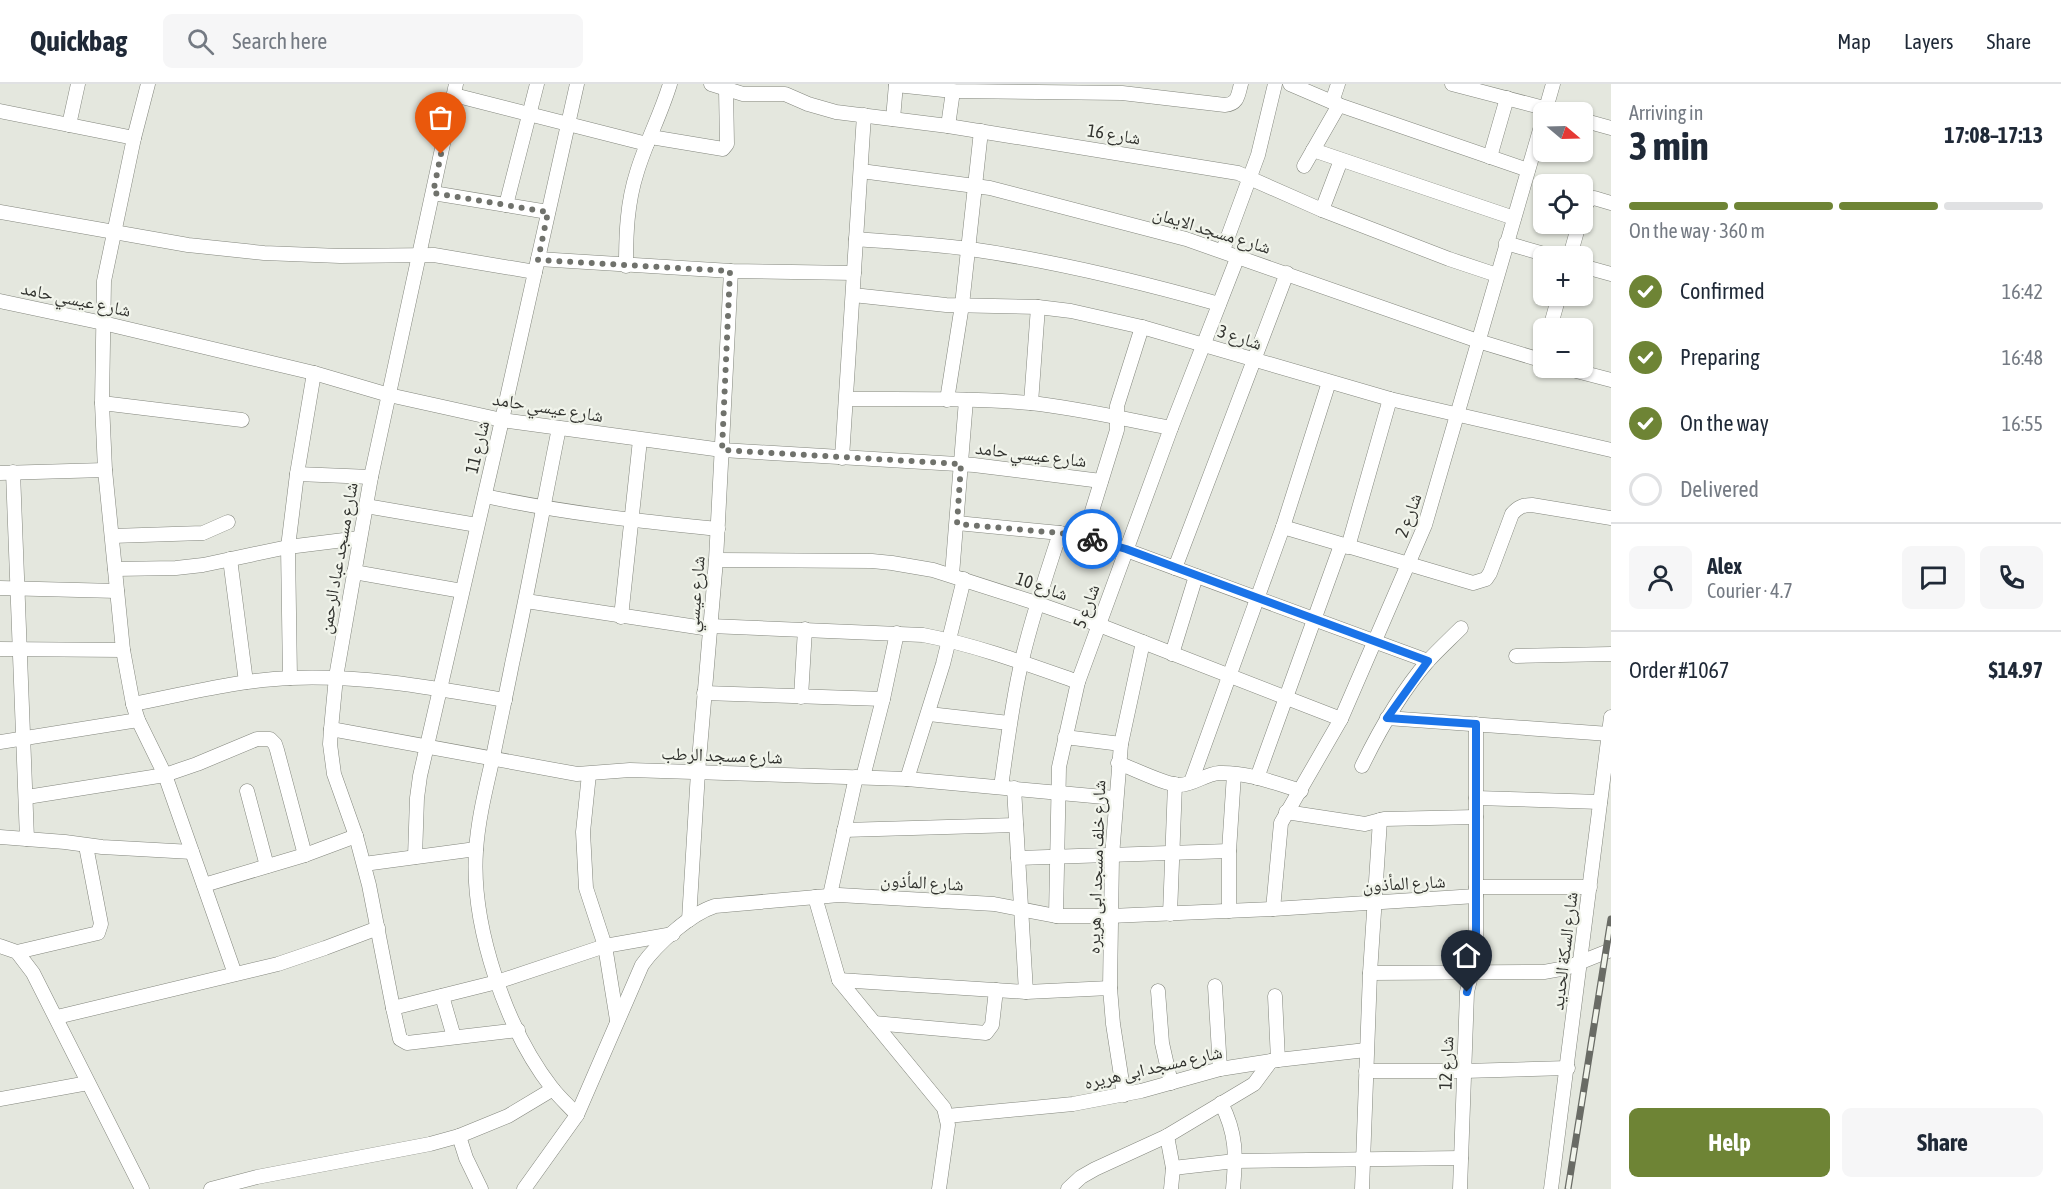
<!DOCTYPE html>
<meta charset="utf-8">
<style>
:root{--surface:#fff;--page:#f6f6f7;--text:#1f2937;--muted:#747a83;--line:#e0e1e3;--accent:#6e8435}
body{margin:0;font-family:"Asap Condensed","Noto Naskh Arabic",sans-serif;background:var(--page);color:var(--text);height:100vh;display:flex;flex-direction:column;font-size:22px;white-space:nowrap}
*{box-sizing:border-box;margin:0}
p{font-size:20px;color:var(--muted)}
.icon{flex:none;width:33px;height:33px;fill:none;stroke:currentColor;stroke-width:2;stroke-linecap:round;stroke-linejoin:round}
.map{position:relative;flex:1;overflow:hidden}
.panel{display:flex;flex-direction:column;background:var(--surface);width:450px}
.panel>*{flex:none}
.needle{width:39px;rotate:109deg}
.tools{position:absolute;left:1533px;top:18px;display:grid;gap:12px}
.tools a{display:grid;place-items:center;width:60px;height:60px;border-radius:9px;background:var(--surface);box-shadow:0 2px 4px #0004;font-size:30px}
.pin{position:absolute;display:grid;place-items:center;width:51px;height:51px;color:#fff;margin:-62px -26px;border-radius:50% 50% 50% 0;rotate:-45deg;box-shadow:0 0 6px #0007}
.pin .icon{rotate:45deg}
.courier{position:absolute;display:grid;place-items:center;width:60px;height:60px;margin:-30px;border:4px solid #1a73e8;border-radius:50%;background:#fff;color:#222;box-shadow:0 2px 8px #0007}
.overview em{font-style:normal;font-weight:700}
.overview div{display:flex;flex-direction:column-reverse}
.overview{display:flex;align-items:center;justify-content:space-between;height:102px;padding:0 18px}
h1{font-size:39px;font-weight:700;line-height:45px}
.bar{display:grid;grid-template-columns:repeat(4,1fr);gap:9px 6px;align-content:center;height:72px;padding:0 18px}
.bar i{height:8px;border-radius:4px;background:var(--line)}
.bar .on{background:var(--accent)}
.bar p{grid-column:span 4}
.line{display:flex;align-items:center;gap:15px;padding:0 18px;border-top:2px solid var(--line)}
.line div{flex:1}
.round{display:grid;place-items:center;flex:none;width:63px;height:63px;border-radius:9px;background:var(--page)}
ol{padding:0 18px;list-style:none}
li{display:flex;align-items:center;gap:18px;height:66px}
li p{margin-inline-start:auto}
li .icon{padding:6px;border-radius:50%;background:var(--accent);color:#fff;stroke-width:4}
li:last-child{color:var(--muted)}
li i{width:33px;height:33px;border:3px solid var(--line);border-radius:50%}
.action{display:flex;gap:12px;margin-top:auto;padding:12px 18px}
.action a{flex:1;height:69px;border-radius:9px;background:var(--accent);color:#fff;font-size:24px;font-weight:700;line-height:69px;text-align:center}
.action a+a{background:var(--page);color:var(--text)}
header{display:flex;align-items:center;gap:36px;box-sizing:border-box;height:84px;padding:0 30px;background:var(--surface);border-bottom:2px solid var(--line)}
header strong{font-size:28px}
nav{display:flex;gap:33px;margin-inline-start:auto;font-size:21px}
.search{width:420px;height:54px;background:var(--page);display:flex;align-items:center;gap:15px;box-sizing:border-box;padding:0 21px;border-radius:9px;color:var(--muted);font-size:22px}
main{display:flex;flex:1;min-height:0}
.map>svg:first-child{display:block}
.lines{fill:none;stroke-linecap:round;stroke-linejoin:round}
.minor-casing{stroke:#83867d;stroke-width:15}
.minor{stroke:#fff;stroke-width:14}
.rail-casing{stroke:#696b65;stroke-width:7}
.rail{stroke:#f1f4eb;stroke-width:4.5;stroke-dasharray:14;stroke-linecap:butt}
.done{stroke:#70726c;stroke-width:6;stroke-dasharray:0 10.8}
.route{stroke:#1a73e8;stroke-width:8}
.labels{text-anchor:middle;dominant-baseline:central;stroke-width:4.5;stroke-linejoin:round;paint-order:stroke}
.street-label{font-size:18px;fill:#32332f;stroke:#f1f4eb}
</style>
<header>
<strong>Quickbag</strong>
<div class="search"><svg class="icon" aria-label="search" viewBox="0 0 24 24"><circle cx="10" cy="10" r="6"/><path d="M15 15l6 6"/></svg>Search here</div>
<nav><a>Map</a><a>Layers</a><a>Share</a></nav>
</header>
<main>
<div class="map">
<svg width="1611" height="1105" viewBox="0 0 1611 1105">
<rect width="100%" height="100%" fill="#e4e7de"/>
<g class="lines">
<g class="minor-casing">
<g id="minor">
<path d="M148,0L134,54L104,197L102,319L105,386L123,566L133,620L138,636L165,691L235,890"/>
<path d="M456,0L371,393L336,593L331,645L330,660L334,690L356,752L369,801L393,924L400,955L407,959L518,946"/>
<path d="M711,0L743,10H785L808,20L836,28L948,42L1238,89L1322,126L1449,175L1497,191"/>
<path d="M1290,0L1339,21L1528,86"/>
<path d="M1452,0L1559,28"/>
<path d="M896,1L953,7L1122,9L1225,21C1238,20 1238,11 1241,0"/>
<path d="M454,11L647,60"/>
<path d="M1332,18L1338,0"/>
<path d="M0,27L134,54"/>
<path d="M1545,28L1553,0"/>
<path d="M893,35L896,0"/>
<path d="M1582,36L1611,44"/>
<path d="M69,41L78,0"/>
<path d="M948,42L953,7"/>
<path d="M651,53L723,65L727,60L726,5"/>
<path d="M1313,66L1514,134"/>
<path d="M1490,73L1507,14"/>
<path d="M1304,82L1339,21"/>
<path d="M861,87L990,104L1186,155L1478,257L1544,277"/>
<path d="M433,109L548,128"/>
<path d="M506,121L537,0"/>
<path d="M1322,126L1341,76"/>
<path d="M1582,126L1590,115L1594,114L1611,119"/>
<path d="M0,128L188,161L264,169L340,172L434,171L535,188"/>
<path d="M856,155C894,158 932,160 970,165C1054,177 1137,197 1219,220"/>
<path d="M1506,159L1551,172"/>
<path d="M1223,166L1258,71L1275,0"/>
<path d="M1570,172L1579,140"/>
<path d="M538,175L731,187L854,189"/>
<path d="M626,182C626,150 627,119 637,88C646,58 661,30 670,0"/>
<path d="M1582,182L1611,190"/>
<path d="M853,211L946,221L1038,223L1071,227L1142,243L1390,315L1611,366"/>
<path d="M0,217L103,239L314,289L389,311L502,336L722,366L974,381L1101,397"/>
<path d="M1550,244L1559,212"/>
<path d="M1565,284L1611,296"/>
<path d="M847,315C908,315 969,314 1030,319C1078,324 1124,335 1171,344"/>
<path d="M947,316L962,221L981,47"/>
<path d="M102,319L242,336"/>
<path d="M1031,319L1038,223"/>
<path d="M559,344C543,423 529,502 512,580C506,611 499,642 493,673C486,704 478,735 476,767C471,842 506,945 552,1004C560,1014 569,1022 577,1031"/>
<path d="M842,374L864,31"/>
<path d="M13,388L27,755"/>
<path d="M0,389L105,386"/>
<path d="M297,390L371,393"/>
<path d="M485,412C563,429 638,437 718,445"/>
<path d="M366,422L477,441"/>
<path d="M957,439L1060,449L1107,459L1428,577"/>
<path d="M1283,443L1473,499L1486,495L1490,489L1512,430C1518,423 1523,421 1532,421L1611,434"/>
<path d="M112,452L203,449L228,438"/>
<path d="M1084,453L1117,346V322L1142,243"/>
<path d="M1348,463L1390,315"/>
<path d="M230,475L246,598"/>
<path d="M716,476L872,477L892,479L933,486L1036,519L1099,541L1341,635"/>
<path d="M1175,484L1287,189"/>
<path d="M115,485L176,484L203,481L288,463L360,454"/>
<path d="M354,488L462,507"/>
<path d="M952,491L966,316"/>
<path d="M0,504L117,507"/>
<path d="M526,517L710,545"/>
<path d="M621,533L640,356"/>
<path d="M710,542L923,551C976,561 1027,580 1078,598"/>
<path d="M0,565L123,566"/>
<path d="M1172,570L1196,492"/>
<path d="M1516,572L1611,570"/>
<path d="M290,594L288,463L297,390L314,289"/>
<path d="M704,609L883,615"/>
<path d="M801,613L805,545"/>
<path d="M133,620C185,610 238,596 291,594C364,591 434,604 505,616"/>
<path d="M929,630L1009,639"/>
<path d="M1387,634L1609,650"/>
<path d="M331,645L577,690L630,686L907,695L1115,714"/>
<path d="M1065,653L1121,660"/>
<path d="M0,658L138,636"/>
<path d="M1118,679C1132,684 1166,701 1179,701C1193,701 1205,690 1219,689C1247,688 1275,699 1301,707"/>
<path d="M1362,682C1380,645 1401,608 1428,577C1439,565 1450,555 1461,544"/>
<path d="M589,690L583,748L586,804L605,862L617,936"/>
<path d="M863,693L883,615L897,549"/>
<path d="M1257,694L1341,461"/>
<path d="M907,695L943,580L964,495"/>
<path d="M1191,698L1283,443L1329,298"/>
<path d="M1001,703C1007,661 1012,618 1022,576C1032,533 1046,491 1060,449"/>
<path d="M1014,704L1026,908"/>
<path d="M247,707L267,782"/>
<path d="M27,713L165,691L197,680L257,655H270L275,660L277,666L305,771"/>
<path d="M1476,714L1600,718"/>
<path d="M1286,728L1365,740L1384,735L1476,733"/>
<path d="M844,746L1016,741"/>
<path d="M0,753L65,758L102,763L192,768"/>
<path d="M415,773L417,714L420,692L502,336L577,0"/>
<path d="M1018,774L1229,767"/>
<path d="M364,780L476,765"/>
<path d="M204,801L305,771L356,752"/>
<path d="M1476,803H1590"/>
<path d="M830,811L856,693"/>
<path d="M815,813L839,896L944,1024L948,1041L939,1105"/>
<path d="M1273,825L1281,739L1341,635L1425,441L1544,32"/>
<path d="M1229,827V767L1234,690"/>
<path d="M1170,830L1175,700"/>
<path d="M1056,832L1059,683L1078,598L1171,344L1238,172"/>
<path d="M689,836L698,688L716,476L731,187"/>
<path d="M0,862L17,868L33,889L142,1105"/>
<path d="M17,868L98,849L101,840L86,762"/>
<path d="M1370,889L1544,888L1566,884L1611,866"/>
<path d="M839,896L1026,908L1110,904"/>
<path d="M1215,902L1220,985"/>
<path d="M1158,907L1162,959L1171,999"/>
<path d="M442,912L454,953"/>
<path d="M1275,912L1278,976"/>
<path d="M393,924L497,898L605,862L673,850"/>
<path d="M57,933L278,880L325,864L378,844"/>
<path d="M874,939L986,949L992,941L996,906"/>
<path d="M1366,987H1464L1568,984"/>
<path d="M1124,1011L1113,940L1110,904L1112,772L1121,660L1143,558"/>
<path d="M0,1015L88,999"/>
<path d="M1221,1019C1237,1050 1236,1072 1233,1105"/>
<path d="M947,1032L1073,1020L1141,1007L1220,985L1278,976L1366,966"/>
<path d="M459,1052L466,1074L481,1105"/>
<path d="M1167,1052L1173,1084L1171,1105"/>
<path d="M1173,1084L1235,1077L1461,1074"/>
<path d="M211,1105L257,1093L430,1060L459,1052L508,1032L553,1005"/>
<path d="M524,1105L577,1031L642,881C657,860 690,830 715,822L839,811L994,820L1056,832H1110L1273,825L1476,812"/>
<path d="M1068,1105L1081,1093L1095,1085L1167,1052L1254,1000L1271,977"/>
<path d="M1362,1105L1370,889L1380,736"/>
<path d="M1460,1105L1467,908L1476,871V640"/>
<path d="M1551,1105L1611,633"/>
</g>
</g>
<use href="#minor" class="minor"/>
<g class="rail-casing">
<path id="rail" d="M1568,1105L1611,835"/>
</g>
<use href="#rail" class="rail"/>
</g>
<g class="lines">
<path class="done" d="M441,70L433,109L548,128L538,176L730,187L722,366L961,380L957,440L1060,449L1092,455"/>
<path class="route" d="M1092,455L1126,465L1428,577L1387,634L1476,640V871L1467,908"/>
</g>
<g class="labels">
<g class="street-label">
<text transform="translate(1114 50) rotate(9)">شارع 16</text>
<text transform="translate(1212 146) rotate(17)">شارع مسجد الايمان</text>
<text transform="translate(76 215) rotate(12)">شارع عيسي حامد</text>
<text transform="translate(1240 253) rotate(18)">شارع 3</text>
<text transform="translate(548 323) rotate(9)">شارع عيسي حامد</text>
<text transform="translate(477 363) rotate(-77)">شارع 11</text>
<text transform="translate(1031 370) rotate(7)">شارع عيسي حامد</text>
<text transform="translate(1408 431) rotate(-70)">شارع 2</text>
<text transform="translate(338 474) rotate(-80)">شارع مسجد عباد الرحمن</text>
<text transform="translate(1042 502) rotate(19)">شارع 10</text>
<text transform="translate(695 510) rotate(-85)">شارع عيسي</text>
<text transform="translate(1086 522) rotate(-70)">شارع 5</text>
<text transform="translate(722 671) rotate(2)">شارع مسجد الرطب</text>
<text transform="translate(1096 783) rotate(-88)">شارع خلف مسجد ابى هريره</text>
<text transform="translate(922 798) rotate(3)">شارع المأذون</text>
<text transform="translate(1404 799) rotate(-3)">شارع المأذون</text>
<text transform="translate(1564 867) rotate(-83)">شارع السكة الحديد</text>
<text transform="translate(1446 979) rotate(-88)">شارع 12</text>
<text transform="translate(1153 983) rotate(-13)">شارع مسجد ابى هريره</text>
</g>
</g>
</svg>
<div class="tools">
<a><svg class="needle" viewBox="-14 -14 28 28"><path d="M0-13l5 13h-10z" fill="#e53935"/><path d="M0 13l5-13h-10z" fill="#747a83"/></svg></a>
<a><svg class="icon" aria-label="locate" viewBox="0 0 24 24"><circle cx="12" cy="12" r="6"/><path d="M12 2v4M12 18v4M2 12h4M18 12h4"/></svg></a>
<a>+</a>
<a>−</a>
</div>
<div class="pin" style="left:441px;top:70px;background:#ea580c"><svg class="icon" aria-label="bag" viewBox="0 0 24 24"><path d="M5 8h14l-1 12H6zM9 8a3 3 0 0 1 6 0"/></svg></div>
<div class="pin" style="left:1467px;top:908px;background:#1f2937"><svg class="icon" aria-label="home" viewBox="0 0 24 24"><path d="M3 11l9-7 9 7M6 9v11h12V9"/></svg></div>
<div class="courier" style="left:1092px;top:455px"><svg class="icon" aria-label="bike" viewBox="0 0 24 24"><circle cx="6" cy="16" r="4"/><circle cx="18" cy="16" r="4"/><path d="M6 16l4-8h5l3 8M10 8l3 8H6M13 5h3"/></svg></div>
</div>
<section class="panel">
<div class="overview"><div><h1>3 min</h1><p>Arriving in</p></div><em>17:08–17:13</em></div>
<div class="bar"><i class="on"></i><i class="on"></i><i class="on"></i><i></i><p>On the way · 360 m</p></div>
<ol>
<li><svg class="icon" aria-label="check" viewBox="0 0 24 24"><path d="M5 12l5 5 9-10"/></svg>Confirmed<p>16:42</p></li>
<li><svg class="icon" aria-label="check" viewBox="0 0 24 24"><path d="M5 12l5 5 9-10"/></svg>Preparing<p>16:48</p></li>
<li><svg class="icon" aria-label="check" viewBox="0 0 24 24"><path d="M5 12l5 5 9-10"/></svg>On the way<p>16:55</p></li>
<li><i></i>Delivered</li>
</ol>
<div class="line" style="height:108px"><a class="round"><svg class="icon" aria-label="person" viewBox="0 0 24 24"><circle cx="12" cy="8" r="4"/><path d="M4 21q1-7 8-7t8 7"/></svg></a><div><b>Alex</b><p>Courier · 4.7</p></div><a class="round"><svg class="icon" aria-label="chat" viewBox="0 0 24 24"><path d="M4 5h16v11H9l-5 4z"/></svg></a><a class="round"><svg class="icon" aria-label="phone" viewBox="0 0 24 24"><path d="M5 4h4l2 5-3 2q2 4 5 5l2-3 5 2v4C11 20 4 13 5 4z"/></svg></a></div>
<div class="line" style="height:78px"><div>Order #1067</div><b>$14.97</b></div>
<div class="action"><a>Help</a><a>Share</a></div>
</section>
</main>
